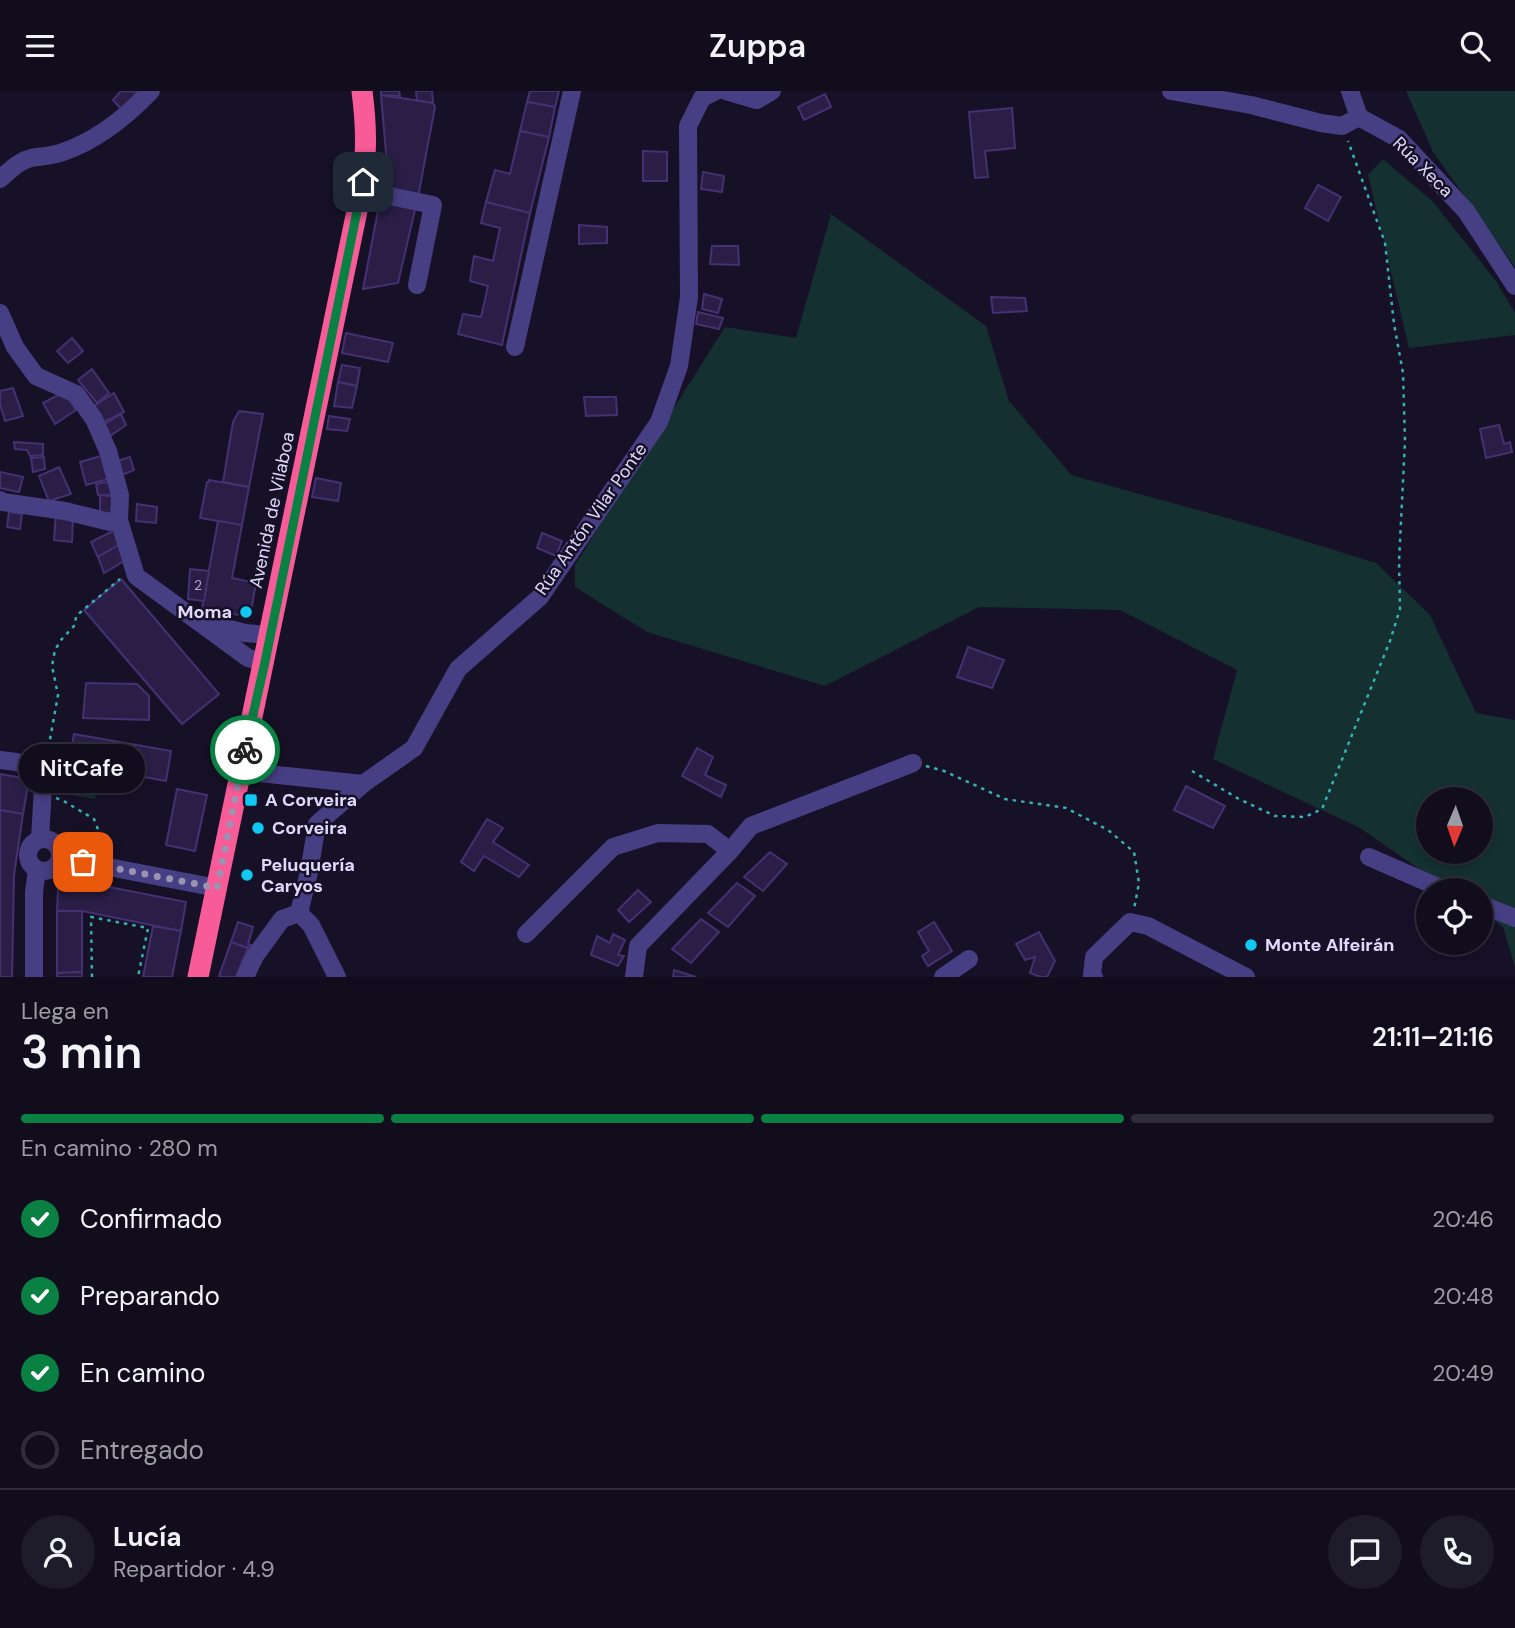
<!DOCTYPE html>
<html lang="es">
<meta charset="utf-8">
<style>
:root{--surface:#110d1d;--page:#1e1b2a;--text:#f1f3f6;--muted:#9c9ca4;--line:#302d3b;--accent:#0b8043}
body{margin:0;font-family:"DM Sans",sans-serif;background:var(--page);color:var(--text);height:100vh;display:flex;flex-direction:column;font-size:26px;white-space:nowrap}
*{box-sizing:border-box;margin:0}
p{font-size:23px;color:var(--muted)}
.icon{flex:none;width:38px;height:38px;fill:none;stroke:currentColor;stroke-width:2;stroke-linecap:round;stroke-linejoin:round}
.map{position:relative;height:886px;overflow:hidden}
.side{display:flex;flex-direction:column;background:var(--surface);flex:1}
.side>*{flex:none}
.needle{width:46px;rotate:182deg}
.tools{position:absolute;left:1416px;top:696px;display:grid;gap:14px}
.tools a{display:grid;place-items:center;width:77px;height:77px;border-radius:50%;background:var(--surface);box-shadow:0 4px 10px #0003,0 0 0 2px var(--line);font-size:35px}
.pin{position:absolute;display:grid;place-items:center;width:60px;height:60px;color:#fff;margin:-30px;border-radius:14px;box-shadow:0 4px 10px #0006}
.courier{position:absolute;display:grid;place-items:center;width:70px;height:70px;margin:-35px;border:5px solid #0b8043;border-radius:50%;background:#fff;color:#222;box-shadow:0 2px 9px #0007}
.bubble{position:absolute;height:49px;border-radius:24px;background:var(--surface);box-shadow:0 4px 10px #0003,0 0 0 2px var(--line);font-size:23px;font-weight:600;line-height:49px;text-align:center}
.overview em{font-style:normal;font-weight:600}
.overview div{display:flex;flex-direction:column-reverse}
.overview{display:flex;align-items:center;justify-content:space-between;height:119px;padding:0 21px}
h1{font-size:46px;font-weight:600;line-height:52px}
.bar{display:grid;grid-template-columns:repeat(4,1fr);gap:10px 7px;align-content:center;height:84px;padding:0 21px}
.bar i{height:9px;border-radius:5px;background:var(--line)}
.bar .current{background:var(--accent)}
.bar p{grid-column:span 4}
.line{display:flex;align-items:center;gap:18px;padding:0 21px;border-top:2px solid var(--line)}
.line div{flex:1}
.round{display:grid;place-items:center;flex:none;width:74px;height:74px;border-radius:37px;background:var(--page)}
ol{padding:0 21px;list-style:none}
li{display:flex;align-items:center;gap:21px;height:77px}
li p{margin-inline-start:auto}
li .icon{padding:7px;border-radius:50%;background:var(--accent);color:#fff;stroke-width:4}
li:last-child{color:var(--muted)}
li i{width:38px;height:38px;border:4px solid var(--line);border-radius:50%}
header{display:flex;justify-content:space-between;align-items:center;height:91px;padding:0 21px;background:var(--surface);font-size:32px;font-weight:600}
.map>svg:first-child{display:block}
.green{fill:#143031;fill-rule:evenodd}
.building{fill:#2a1e47;stroke:#443172;stroke-width:2}
.lines{fill:none;stroke-linecap:round;stroke-linejoin:round}
.path{stroke:#36b1b4;stroke-width:2.5;stroke-dasharray:3.5 5;stroke-linecap:butt}
.minor{stroke:#473f84;stroke-width:18}
.highway{stroke:#f75b98;stroke-width:21}
.done{stroke:#9a93b2;stroke-width:7;stroke-dasharray:0 12.6}
.route{stroke:#0b8043;stroke-width:9}
.poi-dot{fill:#0fc8f3;stroke:#171127;stroke-width:2.5}
.labels{text-anchor:middle;dominant-baseline:central;stroke-width:5;stroke-linejoin:round;paint-order:stroke}
.number-label{font-size:14px;fill:#b3aad0}
.street-label{font-size:18px;fill:#e1d9fd;stroke:#171127}
.poi-label{font-size:18px;font-weight:bold;fill:#e1d9fd;stroke:#171127;text-anchor:start}
</style>
<header><svg class="icon" aria-label="menu" viewBox="0 0 24 24"><path d="M4 6h16M4 12h16M4 18h16"/></svg>Zuppa<svg class="icon" aria-label="search" viewBox="0 0 24 24"><circle cx="10" cy="10" r="6"/><path d="M15 15l6 6"/></svg></header>
<div class="map">
<svg width="1515" height="886" viewBox="0 0 1515 886">
<rect width="100%" height="100%" fill="#171127"/>
<g class="green">
<path d="M1406,0H1515V176L1433,61Z"/>
<path d="M1383,68L1433,111L1496,190L1515,222V244L1409,257L1368,84Z"/>
<path d="M831,123L986,235L1009,310L1071,384L1263,437L1376,472L1430,524L1476,622L1515,629V876L1503,836L1481,820L1480,800H1451L1360,737L1213,668L1237,579L1120,519L979,516L825,595L647,541L575,496V474L725,236L796,247ZM1428,709H1480V761H1428Z"/>
<path d="M74,682L99,686L95,708L71,704Z"/>
</g>
<g class="building">
<path d="M121,0L138,1L121,18L113,9Z"/>
<path d="M381,0H399L400,5L381,4Z"/>
<path d="M416,0H432L433,12L417,10Z"/>
<path d="M530,0H559L555,16L527,11Z"/>
<path d="M825,3L831,16L804,29L798,16Z"/>
<path d="M381,4L433,12L435,16L418,106L380,109L386,62Z"/>
<path d="M527,11L555,16L549,46L520,40Z"/>
<path d="M1012,17L1015,57L985,60L988,86L975,87L969,21Z"/>
<path d="M520,40L549,46L530,122L486,111L495,79L510,83Z"/>
<path d="M643,60L667,61V90H643Z"/>
<path d="M703,81L724,85L722,101L701,98Z"/>
<path d="M1318,94L1341,106L1328,130L1305,117Z"/>
<path d="M418,106L398,192L363,198L380,109Z"/>
<path d="M486,111L530,122L502,254L458,243L463,223L481,226L488,195L470,190L474,165L493,170L500,137L481,132Z"/>
<path d="M579,134L607,136V152L579,153Z"/>
<path d="M712,155H738L739,174L710,173Z"/>
<path d="M704,203L722,208L718,222L702,218Z"/>
<path d="M991,206L1025,207L1027,220L993,222Z"/>
<path d="M698,221L723,227L719,238L696,233Z"/>
<path d="M346,242L393,252L388,271L342,262Z"/>
<path d="M72,247L83,260L68,272L57,260Z"/>
<path d="M342,274L360,277L357,295L338,291Z"/>
<path d="M92,278L109,302L97,312L78,289Z"/>
<path d="M338,291L357,295L352,317L334,315Z"/>
<path d="M13,297L23,325L5,330L0,313V300Z"/>
<path d="M64,301L76,319L55,333L43,312Z"/>
<path d="M114,302L124,321L102,332L94,315Z"/>
<path d="M584,306H616L617,324L586,325Z"/>
<path d="M239,320L263,323L249,396L223,391L233,331Z"/>
<path d="M121,323L126,334L110,345L103,334Z"/>
<path d="M329,325L350,328L347,340L327,338Z"/>
<path d="M1499,334L1504,353L1510,351L1512,361L1486,367L1480,338Z"/>
<path d="M14,351L43,353V364L30,365L27,359L15,358Z"/>
<path d="M104,364L112,387L86,394L80,371Z"/>
<path d="M44,366L45,378L33,381L31,367Z"/>
<path d="M130,366L134,379L120,385L115,371Z"/>
<path d="M59,376L71,403L49,410L39,385Z"/>
<path d="M0,381L23,386L19,401L0,397Z"/>
<path d="M316,387L341,392L338,410L312,406Z"/>
<path d="M209,389L249,396L242,434L200,427L207,391H209Z"/>
<path d="M114,390L115,404H98L96,393Z"/>
<path d="M100,404L116,406L113,425L100,423Z"/>
<path d="M137,413L157,416L156,432L136,430Z"/>
<path d="M9,421L22,423L20,438L7,436Z"/>
<path d="M56,422L73,425L72,451L54,449Z"/>
<path d="M218,430L242,434L232,487L256,492L250,526L202,517Z"/>
<path d="M115,439L120,453L98,466L91,451Z"/>
<path d="M542,442L562,450L556,465L537,457Z"/>
<path d="M120,453L126,469L104,482L98,466Z"/>
<path d="M190,478L209,480L204,510L188,508Z"/>
<path d="M121,488L219,603L182,633L84,519Z"/>
<path d="M968,556L1004,569L992,597L957,586Z"/>
<path d="M86,592L137,593L149,605V629L83,627Z"/>
<path d="M74,643L171,660L166,690L69,672Z"/>
<path d="M697,657L713,666L705,684L726,694L721,706L682,685Z"/>
<path d="M0,683L29,688L23,723L0,719Z"/>
<path d="M1186,695L1225,715L1213,737L1174,719Z"/>
<path d="M177,698L207,704L195,760L166,754Z"/>
<path d="M0,719L23,723L14,784L12,886H0Z"/>
<path d="M487,728L503,737L493,751L529,774L519,786L484,765L474,780L461,771Z"/>
<path d="M770,761L787,773L763,800L744,786Z"/>
<path d="M68,788L186,811L181,840L82,820H57L58,797Z"/>
<path d="M737,792L755,805L728,836L708,822Z"/>
<path d="M638,799L651,811L629,831L618,819Z"/>
<path d="M57,820H82V881L57,882Z"/>
<path d="M701,828L719,841L691,872L672,858Z"/>
<path d="M238,831L253,836L248,853L251,854L248,857L231,851Z"/>
<path d="M934,831L952,860L928,875L922,865L929,860L918,841Z"/>
<path d="M153,835L181,840L172,886H143Z"/>
<path d="M1039,841L1055,870L1047,886H1041L1030,882L1035,866L1025,869L1016,853Z"/>
<path d="M613,843L625,849L618,864L624,865L618,875L591,864L597,845L610,852Z"/>
<path d="M231,851L248,857L236,886H223L219,885Z"/>
<path d="M674,879L696,886H673Z"/>
<path d="M82,881V886H57V882Z"/>
</g>
<g class="lines">
<g class="path">
<path d="M47,665L58,604L52,575L55,559L61,549L75,534L76,525L120,488"/>
<path d="M926,675L944,680L1005,708L1066,717L1108,739L1134,761L1139,792L1134,818"/>
<path d="M1192,680L1237,707L1275,725L1305,726L1322,718L1390,550L1400,518L1399,471L1405,350L1403,282L1394,233L1385,152L1348,50"/>
<path d="M56,707L62,709L94,728L106,759"/>
<path d="M92,886L91,826L148,837L138,886"/>
</g>
<g class="minor">
<path d="M726,0L757,9L772,0"/>
<path d="M1171,0L1251,14L1321,32L1342,35L1359,26"/>
<path d="M1350,0L1359,26"/>
<path d="M1359,26L1399,48L1466,120L1515,195"/>
<path d="M0,88C10,80 18,70 31,67C42,65 52,65 63,61C98,49 126,26 151,0"/>
<path d="M361,99L433,114L417,194"/>
<path d="M0,222L15,256L36,285L76,303L94,328L108,360L120,404L119,429L136,485L248,567L265,571"/>
<path d="M515,256L572,0"/>
<path d="M0,409L3,411L65,420L110,431L119,429"/>
<path d="M211,533L245,542L270,544"/>
<path d="M0,669L16,671L44,678L40,748"/>
<path d="M240,680L363,693"/>
<circle cx="44" cy="764" r="16"/>
<path d="M1369,766L1447,800"/>
<path d="M60,769L83,771L217,797"/>
<path d="M1480,813L1515,827"/>
<path d="M299,822L309,781L317,733L363,693L414,657L458,578L540,506L659,331L679,275L689,206L688,35L702,7L716,0"/>
<path d="M526,843L613,756L658,742L708,743L730,760"/>
<path d="M34,886V801L37,779"/>
<path d="M245,886L255,865L282,828L299,822L311,834L337,886"/>
<path d="M634,886L638,855L730,760L751,735L913,672"/>
<path d="M943,886L969,868"/>
<path d="M1094,886L1092,884L1094,866L1130,831L1148,835L1246,886"/>
</g>
<path class="highway" d="M198,886C254,621 309,356 363,91C367,61 366,30 362,0"/>
</g>
<g class="lines">
<path class="done" d="M83,771L217,797L245,659"/>
<path class="route" d="M245,659L265,571L363,91"/>
</g>
<g class="poi-dot">
<circle cx="246" cy="521" r="7"/>
<rect x="244" y="702" width="14" height="14" rx="3.5"/>
<circle cx="258" cy="737" r="7"/>
<circle cx="247" cy="784" r="7"/>
<circle cx="1251" cy="854" r="7"/>
</g>
<g class="labels">
<g class="number-label">
<text x="198" y="494">2</text>
</g>
<g class="street-label">
<text transform="translate(1423 76) rotate(45)">Rúa Xeca</text>
<text transform="translate(272 419) rotate(-78)">Avenida de Vilaboa</text>
<text transform="translate(591 428) rotate(-55)">Rúa Antón Vilar Ponte</text>
</g>
<g class="poi-label">
<text x="232" y="521" text-anchor="end">Moma</text>
<text x="265" y="709">A Corveira</text>
<text x="272" y="737">Corveira</text>
<text x="261" y="774">Peluquería<tspan x="261" dy="21">Caryos</tspan></text>
<text x="1265" y="854">Monte Alfeirán</text>
</g>
</g>
</svg>
<div class="tools">
<a><svg class="needle" viewBox="-14 -14 28 28"><path d="M0-13l5 13h-10z" fill="#e53935"/><path d="M0 13l5-13h-10z" fill="#9c9ca4"/></svg></a>
<a><svg class="icon" aria-label="locate" viewBox="0 0 24 24"><circle cx="12" cy="12" r="6"/><path d="M12 2v4M12 18v4M2 12h4M18 12h4"/></svg></a>
</div>
<div class="pin" style="left:83px;top:771px;background:#ea580c"><svg class="icon" aria-label="bag" viewBox="0 0 24 24"><path d="M5 8h14l-1 12H6zM9 8a3 3 0 0 1 6 0"/></svg></div>
<div class="pin" style="left:363px;top:91px;background:#1f2937"><svg class="icon" aria-label="home" viewBox="0 0 24 24"><path d="M3 11l9-7 9 7M6 9v11h12V9"/></svg></div>
<div class="courier" style="left:245px;top:659px"><svg class="icon" aria-label="bike" viewBox="0 0 24 24"><circle cx="6" cy="16" r="4"/><circle cx="18" cy="16" r="4"/><path d="M6 16l4-8h5l3 8M10 8l3 8H6M13 5h3"/></svg></div>
<div class="bubble" style="left:19px;top:653px;width:126px">NitCafe</div>
</div>
<section class="side">
<div class="overview"><div><h1>3 min</h1><p>Llega en</p></div><em>21:11–21:16</em></div>
<div class="bar"><i class="current"></i><i class="current"></i><i class="current"></i><i></i><p>En camino · 280 m</p></div>
<ol>
<li><svg class="icon" aria-label="check" viewBox="0 0 24 24"><path d="M5 12l5 5 9-10"/></svg>Confirmado<p>20:46</p></li>
<li><svg class="icon" aria-label="check" viewBox="0 0 24 24"><path d="M5 12l5 5 9-10"/></svg>Preparando<p>20:48</p></li>
<li><svg class="icon" aria-label="check" viewBox="0 0 24 24"><path d="M5 12l5 5 9-10"/></svg>En camino<p>20:49</p></li>
<li><i></i>Entregado</li>
</ol>
<div class="line" style="height:126px"><a class="round"><svg class="icon" aria-label="person" viewBox="0 0 24 24"><circle cx="12" cy="8" r="4"/><path d="M4 21q1-7 8-7t8 7"/></svg></a><div><b>Lucía</b><p>Repartidor · 4.9</p></div><a class="round"><svg class="icon" aria-label="chat" viewBox="0 0 24 24"><path d="M4 5h16v11H9l-5 4z"/></svg></a><a class="round"><svg class="icon" aria-label="phone" viewBox="0 0 24 24"><path d="M5 4h4l2 5-3 2q2 4 5 5l2-3 5 2v4C11 20 4 13 5 4z"/></svg></a></div>
</section>
